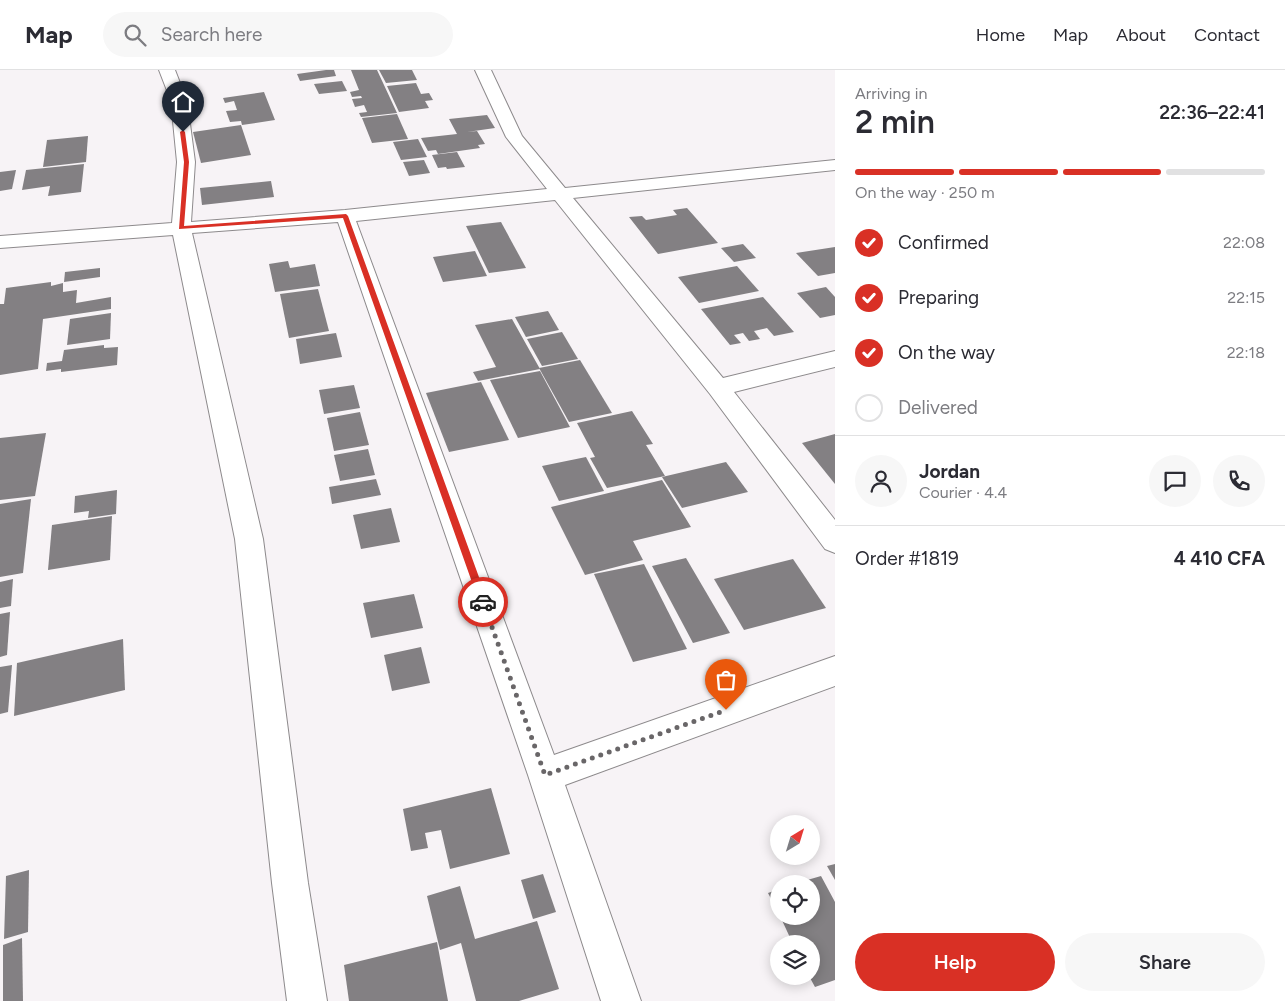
<!DOCTYPE html>
<meta charset="utf-8">
<style>
:root{--surface:#fff;--page:#f7f7f7;--text:#2b2b33;--muted:#7c7c81;--line:#e1e1e2;--accent:#d93025}
body{margin:0;font-family:Figtree,sans-serif;background:var(--page);color:var(--text);height:100vh;display:flex;flex-direction:column;font-size:19px;white-space:nowrap}
*{box-sizing:border-box;margin:0}
p{font-size:16px;color:var(--muted)}
.icon{flex:none;width:28px;height:28px;fill:none;stroke:currentColor;stroke-width:2;stroke-linecap:round;stroke-linejoin:round}
.map{position:relative;flex:1;overflow:hidden}
.panel{display:flex;flex-direction:column;background:var(--surface);width:450px}
.panel>*{flex:none}
.needle{width:32px;rotate:38deg}
.fabs{position:absolute;left:770px;top:745px;display:grid;gap:10px}
.fabs a{display:grid;place-items:center;width:50px;height:50px;border-radius:50%;background:var(--surface);box-shadow:0 2px 12px #0003;font-size:25px}
.pin{position:absolute;display:grid;place-items:center;width:42px;height:42px;color:#fff;margin:-51px -21px;border-radius:50% 50% 50% 0;rotate:-45deg;box-shadow:0 0 5px #0007}
.pin .icon{rotate:45deg}
.courier{position:absolute;display:grid;place-items:center;width:50px;height:50px;margin:-25px;border:4px solid #d93025;border-radius:50%;background:#fff;color:#222;box-shadow:0 1px 6px #0007}
.overview em{font-style:normal;font-weight:600}
.overview div{display:flex;flex-direction:column-reverse}
.overview{display:flex;align-items:center;justify-content:space-between;height:85px;padding:0 20px}
h1{font-size:32px;font-weight:600;line-height:38px}
.bar{display:grid;grid-template-columns:repeat(4,1fr);gap:8px 5px;align-content:center;height:60px;padding:0 20px}
.bar i{height:6px;border-radius:4px;background:var(--line)}
.bar .current{background:var(--accent)}
.bar p{grid-column:span 4}
.line{display:flex;align-items:center;gap:12px;padding:0 20px;border-top:1px solid var(--line)}
.line div{flex:1}
.round{display:grid;place-items:center;flex:none;width:52px;height:52px;border-radius:26px;background:var(--page)}
ol{padding:0 20px;list-style:none}
li{display:flex;align-items:center;gap:15px;height:55px}
li p{margin-inline-start:auto}
li .icon{padding:5px;border-radius:50%;background:var(--accent);color:#fff;stroke-width:4}
li:last-child{color:var(--muted)}
li i{width:28px;height:28px;border:2px solid var(--line);border-radius:50%}
.action{display:flex;gap:10px;margin-top:auto;padding:10px 20px}
.action a{flex:1;height:58px;border-radius:30px;background:var(--accent);color:#fff;font-size:20px;font-weight:600;line-height:58px;text-align:center}
.action a+a{background:var(--page);color:var(--text)}
header{display:flex;align-items:center;gap:30px;box-sizing:border-box;height:70px;padding:0 25px;background:var(--surface);border-bottom:1px solid var(--line)}
header strong{font-size:24px}
nav{display:flex;gap:28px;margin-inline-start:auto;font-size:18px}
.search{width:350px;height:45px;background:var(--page);display:flex;align-items:center;gap:12px;box-sizing:border-box;padding:0 18px;border-radius:28px;color:var(--muted);font-size:19px}
main{display:flex;flex:1;min-height:0}
.map>svg:first-child{display:block}
.building{fill:#838083}
.lines{fill:none;stroke-linecap:round;stroke-linejoin:round}
.minor-casing{stroke:#8d8a8c;stroke-width:2}
.minor{fill:#fff;fill-rule:evenodd}
.route{fill:#d93025}
.done{stroke:#696668;stroke-width:5;stroke-dasharray:0 9}
</style>
<header>
<strong>Map</strong>
<div class="search"><svg class="icon" aria-label="search" viewBox="0 0 24 24"><circle cx="10" cy="10" r="6"/><path d="M15 15l6 6"/></svg>Search here</div>
<nav><a>Home</a><a>Map</a><a>About</a><a>Contact</a></nav>
</header>
<main>
<div class="map">
<svg width="835" height="931" viewBox="0 0 835 931">
<rect width="100%" height="100%" fill="#f7f3f6"/>
<g class="building">
<path d="M326,0H334L336,6L300,11L297,4Z"/>
<path d="M351,0H377L397,43L361,47L359,43L367,42L364,35L355,37L352,29L362,28L361,26L352,27L350,22L359,20Z"/>
<path d="M379,0H412L417,10L386,13Z"/>
<path d="M342,11L347,21L319,24L314,14Z"/>
<path d="M416,13L421,24L429,23L433,30L425,31L429,38L399,42L387,16Z"/>
<path d="M264,22L275,50L242,55L241,51L230,52L226,41L237,40L234,31L225,33L223,28Z"/>
<path d="M397,44L408,69L372,73L362,48Z"/>
<path d="M487,45L495,58L467,62L477,61L485,74L478,75L480,78L438,84L436,80L428,81L421,68L457,64L449,49Z"/>
<path d="M241,55L251,85L201,93L193,62Z"/>
<path d="M88,66L86,92L43,97L47,70Z"/>
<path d="M418,69L427,87L401,90L393,72Z"/>
<path d="M457,82L465,97L447,99L446,97L438,98L432,85Z"/>
<path d="M424,90L430,103L409,106L403,92Z"/>
<path d="M84,94L81,122L48,126L50,116L22,120L26,100Z"/>
<path d="M16,100L12,119L0,121V102Z"/>
<path d="M271,111L274,127L202,135L200,118Z"/>
<path d="M687,138L718,173L658,184L629,147L642,146L646,150L677,145L673,140Z"/>
<path d="M501,152L526,198L489,203L466,156Z"/>
<path d="M743,174L756,188L734,192L721,178Z"/>
<path d="M835,177V203L818,206L796,183Z"/>
<path d="M475,181L487,206L443,212L433,187Z"/>
<path d="M288,191L290,198L315,194L320,216L275,222L269,194Z"/>
<path d="M737,196L759,221L699,233L678,207Z"/>
<path d="M100,198V207L64,212L65,202Z"/>
<path d="M51,212V216L63,213V222L77,220L76,233L111,227V239L43,249L38,299L0,305V234H4L6,218Z"/>
<path d="M826,217L835,227V245L820,248L797,223Z"/>
<path d="M318,219L329,261L289,268L280,224Z"/>
<path d="M763,227L794,262L774,266L767,258L754,261L760,269L749,271L743,263L734,265L741,273L730,275L701,239Z"/>
<path d="M548,241L559,260L526,267L515,247Z"/>
<path d="M111,243L110,269L67,275L70,249Z"/>
<path d="M512,249L540,299L478,311L473,302L496,297L475,255Z"/>
<path d="M562,262L578,289L542,296L527,269Z"/>
<path d="M336,263L342,287L300,294L296,269Z"/>
<path d="M104,275V278L118,277L117,295L61,302V299L46,301L47,293L62,291L64,280Z"/>
<path d="M580,290L612,343L569,352L539,298Z"/>
<path d="M540,301L570,357L518,368L490,310Z"/>
<path d="M481,312L509,370L449,382L426,323Z"/>
<path d="M354,315L360,338L324,344L319,320Z"/>
<path d="M632,341L653,374L646,375L665,406L607,418L590,388L595,387L577,353Z"/>
<path d="M360,342L369,375L334,381L327,348Z"/>
<path d="M46,363L35,426L0,430V368Z"/>
<path d="M835,364V414L802,373Z"/>
<path d="M368,379L375,405L340,411L334,385Z"/>
<path d="M586,387L604,421L559,431L542,396Z"/>
<path d="M726,392L748,422L682,438L662,407Z"/>
<path d="M376,409L381,425L332,434L329,417Z"/>
<path d="M662,410L691,457L633,471L643,490L585,505L551,437Z"/>
<path d="M117,420L116,444L88,448L89,441L74,443L75,426Z"/>
<path d="M31,429L23,503L0,507V434Z"/>
<path d="M391,438L400,472L361,479L353,445Z"/>
<path d="M112,446L110,490L48,500L52,455Z"/>
<path d="M686,488L730,563L693,573L652,496Z"/>
<path d="M793,489L826,538L744,560L714,509Z"/>
<path d="M644,494L687,579L633,592L594,504Z"/>
<path d="M13,509L11,536L0,538V512Z"/>
<path d="M414,524L423,558L371,568L363,533Z"/>
<path d="M10,542L7,585L0,587V544Z"/>
<path d="M123,569L125,620L14,646L17,593Z"/>
<path d="M421,577L430,613L392,621L384,585Z"/>
<path d="M12,595L8,642L0,644V597Z"/>
<path d="M491,718L510,784L450,799L441,760L425,763L428,778L411,781L403,739Z"/>
<path d="M835,794V810L827,796Z"/>
<path d="M29,800L28,862L4,869L6,806Z"/>
<path d="M543,804L556,842L533,849L521,810Z"/>
<path d="M821,806L835,832V910L815,917L809,906H811V874H793L780,846H811V814L797,813Z"/>
<path d="M460,816L475,869L537,851L559,919L519,931H476L461,873L440,880L427,826Z"/>
<path d="M779,819V844L768,823Z"/>
<path d="M22,868L23,931H3V875Z"/>
<path d="M437,872L448,931H349L344,895Z"/>
</g>
<g class="lines">
<g class="minor-casing">
<path id="minor" d="M159,0H175L187,31L195,92L191,152L345,140L547,119L506,67L475,0H491L522,66L565,118L835,90V100L573,128L723,308L835,281V297L734,322L835,450V483L825,479L710,324L555,130L356,151L554,685L835,586V616L565,715L641,931H601L528,705L338,152L192,163L263,469L308,813L327,931H287L272,813L235,469L173,165L0,178V166L172,153L177,92L171,31Z"/>
</g>
<use href="#minor" class="minor"/>
</g>
<path class="route" d="M183,60L185,62L189,92L184,156L346,144L348,146L488,532L487,535L483,536L479,532L343,148L179,159L184,92L180,62Z"/>
<g class="lines">
<path class="done" d="M483,532L545,705L726,640"/>
</g>
</svg>
<div class="fabs">
<a><svg class="needle" viewBox="-14 -14 28 28"><path d="M0-13l5 13h-10z" fill="#e53935"/><path d="M0 13l5-13h-10z" fill="#7c7c81"/></svg></a>
<a><svg class="icon" aria-label="locate" viewBox="0 0 24 24"><circle cx="12" cy="12" r="6"/><path d="M12 2v4M12 18v4M2 12h4M18 12h4"/></svg></a>
<a><svg class="icon" aria-label="layers" viewBox="0 0 24 24"><path d="M12 4l9 5-9 5-9-5zM3 14l9 5 9-5"/></svg></a>
</div>
<div class="pin" style="left:726px;top:640px;background:#ea580c"><svg class="icon" aria-label="bag" viewBox="0 0 24 24"><path d="M5 8h14l-1 12H6zM9 8a3 3 0 0 1 6 0"/></svg></div>
<div class="pin" style="left:183px;top:62px;background:#1f2937"><svg class="icon" aria-label="home" viewBox="0 0 24 24"><path d="M3 11l9-7 9 7M6 9v11h12V9"/></svg></div>
<div class="courier" style="left:483px;top:532px"><svg class="icon" aria-label="car" viewBox="0 0 24 24"><path d="M5 17H2v-5l4-1 3-4h7l3 4 3 1v5h-3M9 17h6M6 11h13"/><circle cx="7" cy="17" r="2"/><circle cx="17" cy="17" r="2"/></svg></div>
</div>
<section class="panel">
<div class="overview"><div><h1>2 min</h1><p>Arriving in</p></div><em>22:36–22:41</em></div>
<div class="bar"><i class="current"></i><i class="current"></i><i class="current"></i><i></i><p>On the way · 250 m</p></div>
<ol>
<li><svg class="icon" aria-label="check" viewBox="0 0 24 24"><path d="M5 12l5 5 9-10"/></svg>Confirmed<p>22:08</p></li>
<li><svg class="icon" aria-label="check" viewBox="0 0 24 24"><path d="M5 12l5 5 9-10"/></svg>Preparing<p>22:15</p></li>
<li><svg class="icon" aria-label="check" viewBox="0 0 24 24"><path d="M5 12l5 5 9-10"/></svg>On the way<p>22:18</p></li>
<li><i></i>Delivered</li>
</ol>
<div class="line" style="height:90px"><a class="round"><svg class="icon" aria-label="person" viewBox="0 0 24 24"><circle cx="12" cy="8" r="4"/><path d="M4 21q1-7 8-7t8 7"/></svg></a><div><b>Jordan</b><p>Courier · 4.4</p></div><a class="round"><svg class="icon" aria-label="chat" viewBox="0 0 24 24"><path d="M4 5h16v11H9l-5 4z"/></svg></a><a class="round"><svg class="icon" aria-label="phone" viewBox="0 0 24 24"><path d="M5 4h4l2 5-3 2q2 4 5 5l2-3 5 2v4C11 20 4 13 5 4z"/></svg></a></div>
<div class="line" style="height:65px"><div>Order #1819</div><b>4 410 CFA</b></div>
<div class="action"><a>Help</a><a>Share</a></div>
</section>
</main>
